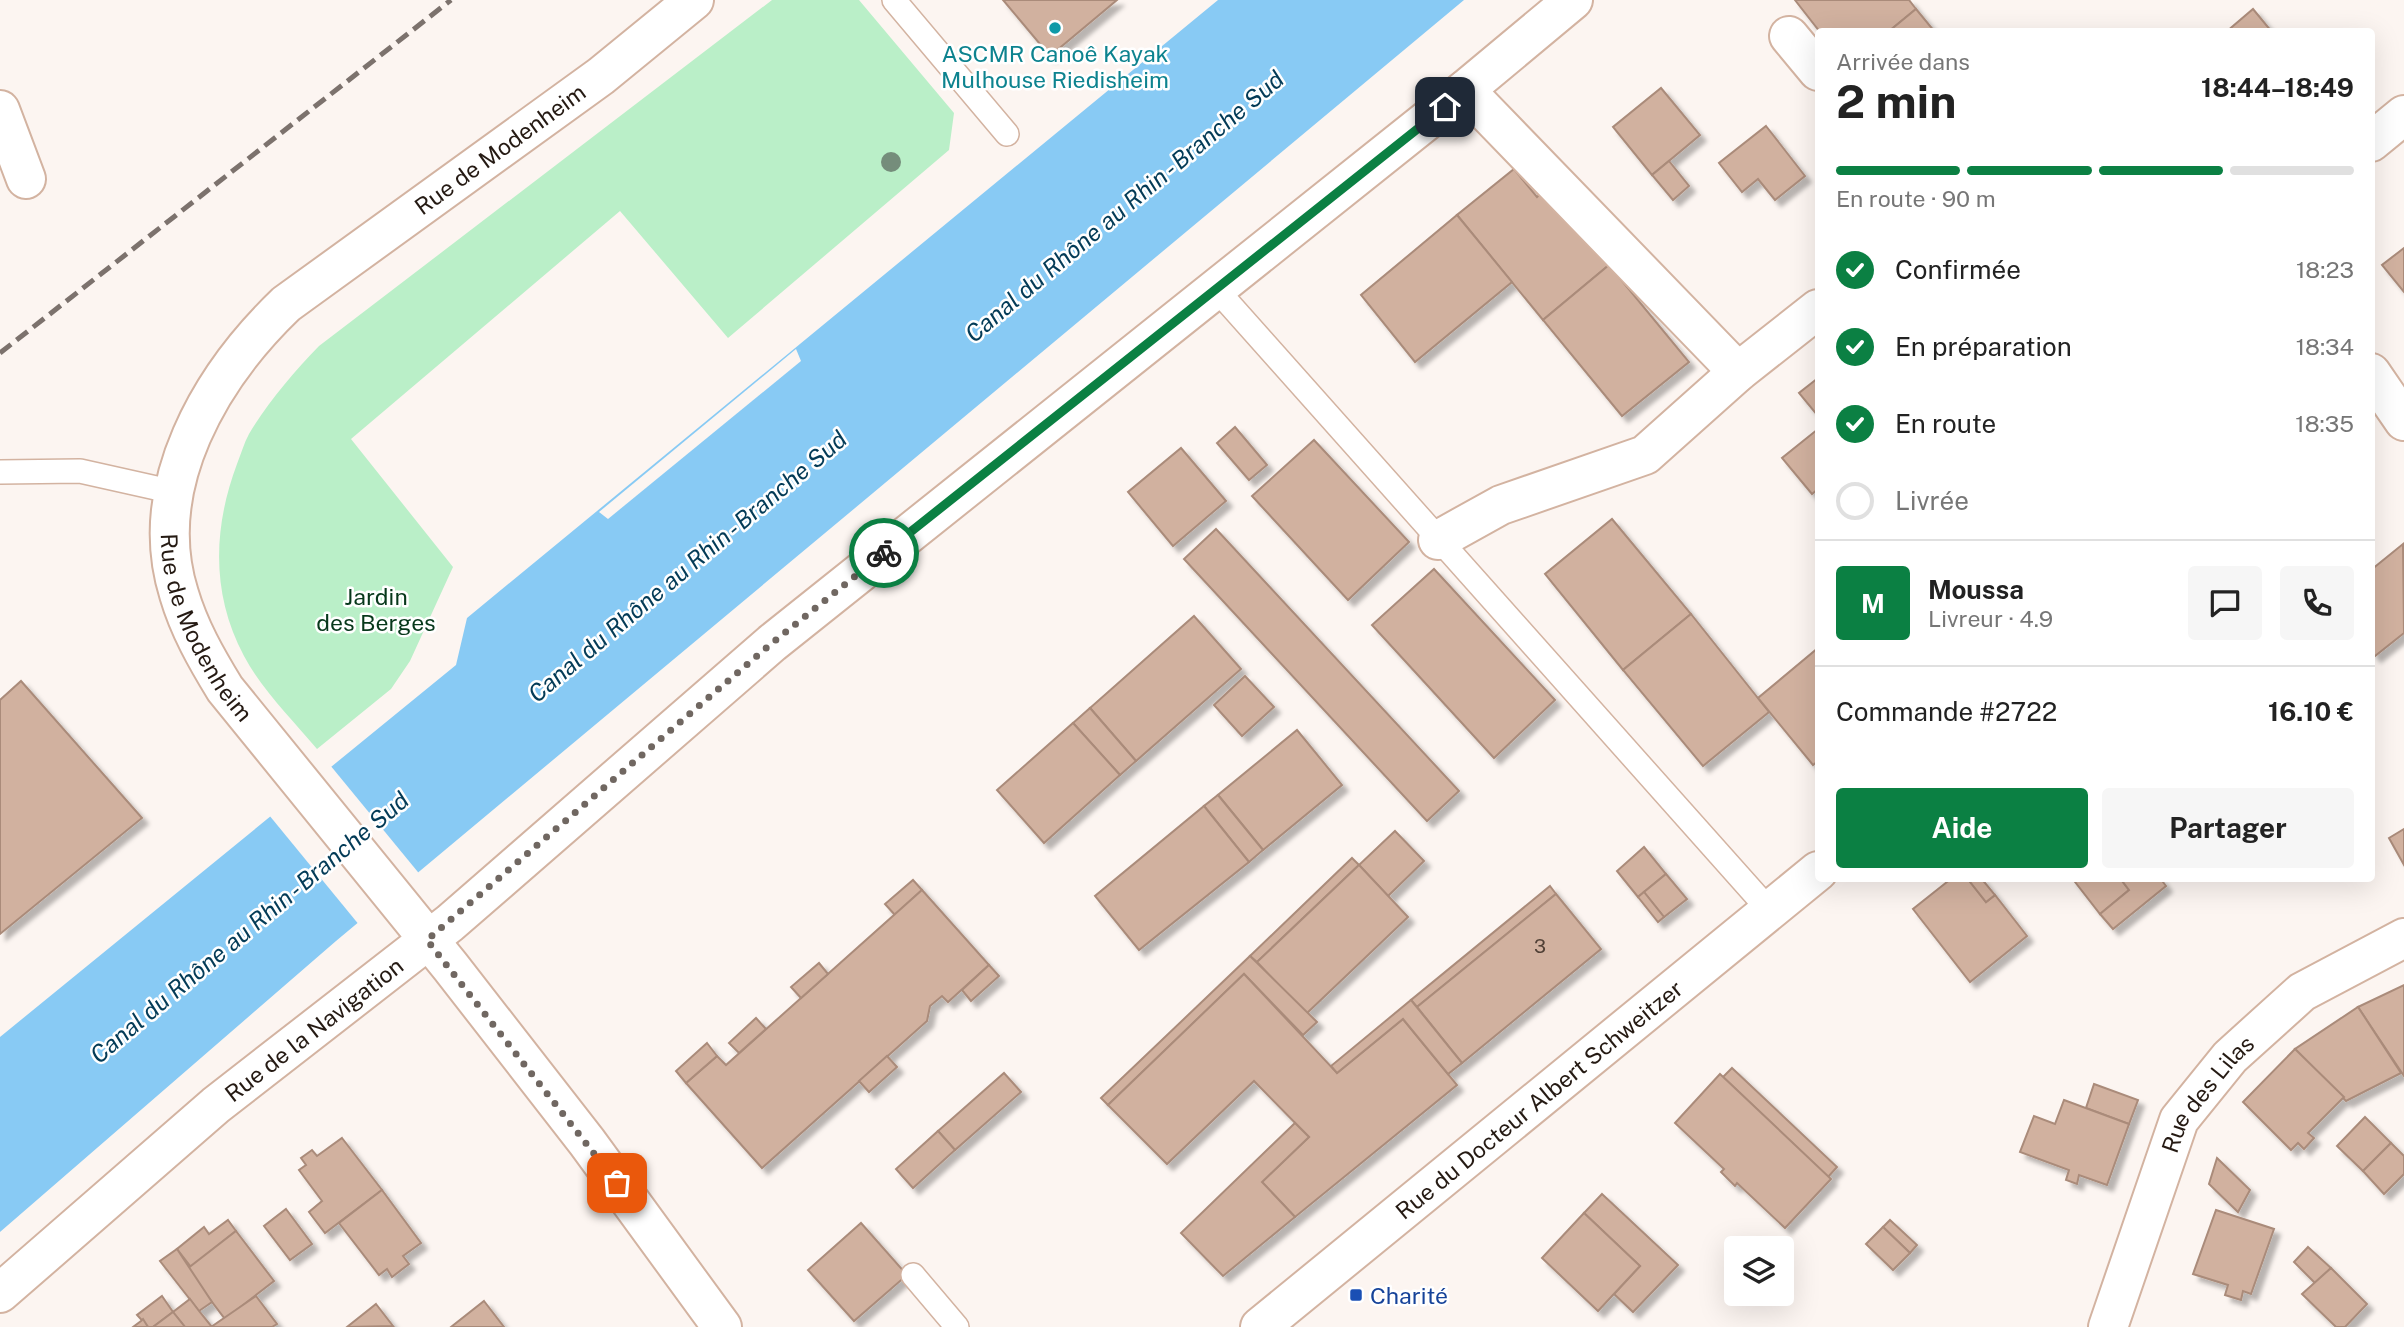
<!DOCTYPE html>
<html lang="fr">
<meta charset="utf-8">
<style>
:root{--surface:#fff;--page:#f6f6f6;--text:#222;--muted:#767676;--line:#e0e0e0;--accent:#0b8043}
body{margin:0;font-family:"Public Sans",sans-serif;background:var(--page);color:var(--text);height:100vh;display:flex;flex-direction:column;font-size:26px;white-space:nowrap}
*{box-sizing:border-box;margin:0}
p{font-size:23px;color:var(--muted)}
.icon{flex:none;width:38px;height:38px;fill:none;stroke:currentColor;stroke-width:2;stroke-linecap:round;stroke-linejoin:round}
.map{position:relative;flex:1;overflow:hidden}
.details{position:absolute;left:1815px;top:28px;width:560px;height:854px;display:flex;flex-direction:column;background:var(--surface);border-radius:7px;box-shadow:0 7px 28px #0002}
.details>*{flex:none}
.buttons{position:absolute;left:1724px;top:1236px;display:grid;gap:14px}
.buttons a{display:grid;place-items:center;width:70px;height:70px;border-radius:7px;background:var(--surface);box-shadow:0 7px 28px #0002;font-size:35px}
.pin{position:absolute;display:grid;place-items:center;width:60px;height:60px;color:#fff;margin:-30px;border-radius:14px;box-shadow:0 4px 10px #0006}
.courier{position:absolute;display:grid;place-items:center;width:70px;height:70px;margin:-35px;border:5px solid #0b8043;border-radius:50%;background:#fff;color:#222;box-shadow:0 2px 9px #0007}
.headline em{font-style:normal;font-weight:700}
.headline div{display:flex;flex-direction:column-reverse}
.headline{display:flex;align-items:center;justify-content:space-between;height:119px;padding:0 21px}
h1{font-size:46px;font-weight:700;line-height:52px}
.bar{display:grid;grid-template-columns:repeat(4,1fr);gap:10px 7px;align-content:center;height:84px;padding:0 21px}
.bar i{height:9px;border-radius:5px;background:var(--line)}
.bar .active{background:var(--accent)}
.bar p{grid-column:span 4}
.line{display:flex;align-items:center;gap:18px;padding:0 21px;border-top:2px solid var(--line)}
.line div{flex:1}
.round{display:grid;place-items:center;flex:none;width:74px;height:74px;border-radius:7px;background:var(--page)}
ol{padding:0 21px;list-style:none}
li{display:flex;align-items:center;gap:21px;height:77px}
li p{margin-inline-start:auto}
li .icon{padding:7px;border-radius:50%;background:var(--accent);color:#fff;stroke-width:4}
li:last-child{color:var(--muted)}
li i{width:38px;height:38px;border:4px solid var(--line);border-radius:50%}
.button{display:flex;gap:14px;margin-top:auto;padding:14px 21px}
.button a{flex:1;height:80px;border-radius:7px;background:var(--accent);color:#fff;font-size:28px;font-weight:700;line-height:80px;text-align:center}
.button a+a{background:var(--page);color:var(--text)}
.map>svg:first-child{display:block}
.green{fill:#baefc8}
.water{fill:#88caf4}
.pier{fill:#fcf5f1}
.building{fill:#d1b19f;stroke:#aa8b7a;stroke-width:2;filter:url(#shadow)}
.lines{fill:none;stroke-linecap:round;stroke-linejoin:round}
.service-casing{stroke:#d3b3a1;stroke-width:26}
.minor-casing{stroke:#d3b3a1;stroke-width:42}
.secondary-casing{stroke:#d3b3a1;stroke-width:42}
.service{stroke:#fff;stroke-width:23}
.minor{stroke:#fff;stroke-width:38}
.secondary{stroke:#fff;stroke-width:38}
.rail{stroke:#7c726d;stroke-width:5;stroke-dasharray:14 7;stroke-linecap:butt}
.tree{fill:#758d7b}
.done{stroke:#706761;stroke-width:7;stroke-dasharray:0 12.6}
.route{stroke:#0b8043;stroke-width:9}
.culture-dot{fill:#0f9aa8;stroke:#fff;stroke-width:2.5}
.transit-dot{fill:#1a4fb4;stroke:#fff;stroke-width:2.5}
.labels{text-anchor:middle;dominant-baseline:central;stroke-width:5;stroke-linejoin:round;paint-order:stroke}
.number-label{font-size:19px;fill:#504036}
.culture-label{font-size:23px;fill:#0d838f;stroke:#fff}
.street-label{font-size:23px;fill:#251a13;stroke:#fff}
.park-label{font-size:23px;fill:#07381b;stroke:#fff}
.transit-label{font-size:23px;fill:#164399;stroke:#fff;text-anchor:start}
.water-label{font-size:24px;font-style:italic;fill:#033b57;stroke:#fff}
</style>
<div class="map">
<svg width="2404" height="1327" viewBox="0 0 2404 1327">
<defs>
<filter id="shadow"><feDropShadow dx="6" dy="6" stdDeviation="2" flood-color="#0004"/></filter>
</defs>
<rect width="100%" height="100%" fill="#fcf5f1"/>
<path class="green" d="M772,0H859L954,113L949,150L728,338L620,211L351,439L453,567L410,661L391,689L317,749C292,719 262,690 244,656C211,594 213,528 237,464C241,454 244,443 249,434C268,402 293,373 319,346Z"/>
<path class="water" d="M1218,0H1464L336,941L0,1232V1037L456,665L467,618Z"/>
<g class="pier">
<path d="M796,349L801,361L608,519L599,512Z"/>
<path d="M330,765L422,877L360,926L269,815Z"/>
</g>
<g class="building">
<path d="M1003,0H1117L1050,56Z"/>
<path d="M1795,0H1909L1916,9L1888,32H1820Z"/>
<path d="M1916,9L1935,32H1888Z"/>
<path d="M2253,9L2272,32H2226Z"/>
<path d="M1661,88L1700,135L1652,175L1613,127Z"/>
<path d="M1766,126L1805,176L1775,200L1758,179L1742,192L1719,163Z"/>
<path d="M1669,161L1689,186L1673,200L1652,175Z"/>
<path d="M1514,169L1537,197L1546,189L1609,265L1543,320L1457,215Z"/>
<path d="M1457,215L1512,282L1415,362L1361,295Z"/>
<path d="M2404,248V292L2382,265Z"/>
<path d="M1609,265L1689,362L1622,416L1543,320Z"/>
<path d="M1818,378V416L1799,393Z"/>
<path d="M1235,427L1267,465L1249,480L1217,443Z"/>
<path d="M1818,429V489L1812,494L1782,458Z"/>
<path d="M1314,440L1409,542L1348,600L1252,496Z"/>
<path d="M1181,448L1226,501L1173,546L1128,492Z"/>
<path d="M1612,519L1691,614L1623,670L1545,574Z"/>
<path d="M1216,529L1459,791L1427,821L1184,559Z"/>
<path d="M2403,544L2404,633L2375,656L2371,651V570Z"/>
<path d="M1434,569L1555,700L1494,758L1372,625Z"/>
<path d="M1691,614L1769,712L1703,766L1623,670Z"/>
<path d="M1194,616L1241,669L1136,761L1090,708Z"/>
<path d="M1818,648V761L1813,765L1758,698Z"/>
<path d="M1245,676L1274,707L1242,736L1214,705Z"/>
<path d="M21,681L142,818L0,934V700Z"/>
<path d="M1090,708L1136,761L1120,775L1073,723Z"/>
<path d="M1073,723L1120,775L1044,843L997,790Z"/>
<path d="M1297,730L1342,785L1263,850L1218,795Z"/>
<path d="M1218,795L1263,850L1249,862L1204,806Z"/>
<path d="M1204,806L1249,862L1139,950L1095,896Z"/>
<path d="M2404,829V865L2389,838Z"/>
<path d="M1395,831L1424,861L1388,896L1359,865Z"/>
<path d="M1644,847L1666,874L1638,897L1617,871Z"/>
<path d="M1352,858L1359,865L1257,962L1250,956Z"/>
<path d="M1359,865L1408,917L1306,1014L1257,962Z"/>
<path d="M1666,874L1687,899L1664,917L1644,892Z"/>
<path d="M1952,878H1967L1986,902L1995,895L2027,936L1970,982L1913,909Z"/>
<path d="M1967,878H1981L1995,895L1986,902Z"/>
<path d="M2072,878H2127L2123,882L2129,890L2100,914Z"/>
<path d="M2127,878H2160L2166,886L2113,929L2100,914L2129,890L2123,882Z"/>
<path d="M913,880L922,890L895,915L885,904Z"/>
<path d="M1550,886L1556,894L1417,1007L1411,1000Z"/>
<path d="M922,890L989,965L948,1002L942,996L930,1006L927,1021L762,1168L686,1083L717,1056L726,1065Z"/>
<path d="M1644,892L1664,917L1658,922L1638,897Z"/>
<path d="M1556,894L1601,949L1462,1063L1417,1007Z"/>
<path d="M1250,956L1317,1022L1303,1035L1244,974L1108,1105L1101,1098Z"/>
<path d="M819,963L828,974L801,998L791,987Z"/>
<path d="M989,965L999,976L971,1001L962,990Z"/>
<path d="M1244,974L1337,1073L1403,1019L1457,1085L1295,1217L1262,1182L1309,1137L1254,1081L1167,1164L1108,1105Z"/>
<path d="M2404,985V1076L2358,1007Z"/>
<path d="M1411,1000L1462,1063L1448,1074L1403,1019L1337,1073L1331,1066Z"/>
<path d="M2358,1007L2401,1073L2346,1101L2295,1049Z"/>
<path d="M756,1018L766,1029L739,1053L729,1043Z"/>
<path d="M707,1043L717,1056L686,1083L676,1071Z"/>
<path d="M2295,1049L2344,1097L2308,1133L2314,1138L2304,1149L2298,1143L2291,1150L2243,1102Z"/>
<path d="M887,1056L897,1067L869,1092L859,1081Z"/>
<path d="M1732,1068L1837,1167L1828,1177L1723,1077Z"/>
<path d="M1004,1073L1021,1092L955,1150L938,1131Z"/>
<path d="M1720,1074L1831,1179L1785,1228L1737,1183L1735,1186L1721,1172L1724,1169L1675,1123Z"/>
<path d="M2094,1084L2138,1100L2129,1124L2086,1108Z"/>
<path d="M2064,1100L2129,1124L2107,1185L2079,1175L2077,1184L2066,1180L2069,1170L2020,1152L2034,1116L2055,1124Z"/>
<path d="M2365,1117L2391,1143L2363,1171L2337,1146Z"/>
<path d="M1295,1123L1309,1137L1262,1182L1295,1217L1223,1276L1181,1233Z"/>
<path d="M938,1131L955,1150L913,1188L896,1169Z"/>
<path d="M342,1138L382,1190L325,1233L309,1212L322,1201L299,1170L306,1165L301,1158L312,1150L317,1156Z"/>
<path d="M2391,1143L2404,1156V1174L2384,1194L2363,1171Z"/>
<path d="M2217,1158L2250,1190L2238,1212L2209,1184Z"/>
<path d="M382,1190L421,1243L403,1256L409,1264L392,1277L387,1269L379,1275L339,1223Z"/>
<path d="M1602,1194L1678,1265L1633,1312L1614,1294L1640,1266L1584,1213Z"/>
<path d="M286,1209L312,1244L290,1260L264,1226Z"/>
<path d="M2216,1210L2274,1229L2251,1294L2243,1291L2241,1300L2225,1295L2228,1285L2193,1274Z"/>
<path d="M1584,1213L1640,1266L1598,1311L1542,1258Z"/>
<path d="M228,1220L236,1231L191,1267L177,1249L204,1227L209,1234Z"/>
<path d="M1890,1220L1917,1245L1910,1253L1883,1227Z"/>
<path d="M861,1223L907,1275L854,1321L808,1270Z"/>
<path d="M1883,1227L1910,1253L1893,1270L1866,1244Z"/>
<path d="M236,1231L274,1281L225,1319L187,1269Z"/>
<path d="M2308,1247L2331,1268L2316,1284L2294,1262Z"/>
<path d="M177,1249L212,1302L199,1311L160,1261Z"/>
<path d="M2331,1268L2367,1304L2345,1327H2336L2302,1294Z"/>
<path d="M162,1296L173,1312L153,1327H148L137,1315Z"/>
<path d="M256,1296L277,1324L272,1327H211Z"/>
<path d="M190,1299L199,1311L212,1327H185L173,1312Z"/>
<path d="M484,1301L504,1327H451Z"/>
<path d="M376,1304L393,1326L347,1327Z"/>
<path d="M173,1312L185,1327H153Z"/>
<path d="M143,1319L148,1327H133L141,1321Z"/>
</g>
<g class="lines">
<g class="service-casing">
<g id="service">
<path d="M894,0L1007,134"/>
<path d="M1216,289L1770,911"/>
<path d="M0,472L80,471L174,492"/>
<path d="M913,1275L957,1327"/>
</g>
</g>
<g class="minor-casing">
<g id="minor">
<path d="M1789,36L1818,71"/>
<path d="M1465,90L1738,372"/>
<path d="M0,110L26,179"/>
<path d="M2371,142L2404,115"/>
<path d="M2371,373L2404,421"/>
<path d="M1438,540L1501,505L1645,455L1738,372L1818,309"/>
<path id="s1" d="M0,1293L216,1105L450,923L772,643L1465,90L1573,0"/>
<path id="s2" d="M1260,1327L1818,871"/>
<path id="s3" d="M2108,1327L2179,1120L2230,1057L2302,992L2404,938"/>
</g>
</g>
<g class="secondary-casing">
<g id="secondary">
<path id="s4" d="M694,0L601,76L286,304C211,376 145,486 179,594C189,628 206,658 225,689L450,966L587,1142L722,1327"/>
</g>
</g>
<use href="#service" class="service"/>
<use href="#minor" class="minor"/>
<use href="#secondary" class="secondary"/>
<path class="rail" d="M0,353L451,0"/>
</g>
<circle class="tree" cx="891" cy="162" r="10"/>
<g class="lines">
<path class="done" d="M617,1183L427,940L772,643L884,553"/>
<path class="route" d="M884,553L1445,107"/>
</g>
<circle class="culture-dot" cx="1055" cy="28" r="7"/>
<rect class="transit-dot" x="1349" y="1288" width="14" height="14" rx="3.5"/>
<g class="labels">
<g class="number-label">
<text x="1540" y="946">3</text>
</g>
<g class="culture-label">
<text x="1055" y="53">ASCMR Canoê Kayak<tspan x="1055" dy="26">Mulhouse Riedisheim</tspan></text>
</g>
<g class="street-label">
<text transform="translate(500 149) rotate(-36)">Rue de Modenheim</text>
<text stroke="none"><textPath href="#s4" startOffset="875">Rue de Modenheim</textPath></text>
<text stroke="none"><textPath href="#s1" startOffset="410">Rue de la Navigation</textPath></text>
<text stroke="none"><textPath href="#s3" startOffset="256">Rue des Lilas</textPath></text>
<text stroke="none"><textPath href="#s2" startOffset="360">Rue du Docteur Albert Schweitzer</textPath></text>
</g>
<g class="park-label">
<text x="376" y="596">Jardin<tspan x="376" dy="26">des Berges</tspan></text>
</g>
<g class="transit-label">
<text x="1370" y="1295">Charité</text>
</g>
<g class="water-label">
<text transform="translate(1124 206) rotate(-40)">Canal du Rhône au Rhin - Branche Sud</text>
<text transform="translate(687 566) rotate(-40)">Canal du Rhône au Rhin - Branche Sud</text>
<text transform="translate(249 927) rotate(-40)">Canal du Rhône au Rhin - Branche Sud</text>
</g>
</g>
</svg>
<div class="buttons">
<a><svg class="icon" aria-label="layers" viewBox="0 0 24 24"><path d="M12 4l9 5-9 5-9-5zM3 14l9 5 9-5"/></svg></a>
</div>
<div class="pin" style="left:617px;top:1183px;background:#ea580c"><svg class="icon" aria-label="bag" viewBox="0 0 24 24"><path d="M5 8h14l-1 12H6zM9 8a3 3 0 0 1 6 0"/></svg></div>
<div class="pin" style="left:1445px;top:107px;background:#1f2937"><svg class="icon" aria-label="home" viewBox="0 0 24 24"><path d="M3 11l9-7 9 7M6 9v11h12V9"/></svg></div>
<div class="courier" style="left:884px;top:553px"><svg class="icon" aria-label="bike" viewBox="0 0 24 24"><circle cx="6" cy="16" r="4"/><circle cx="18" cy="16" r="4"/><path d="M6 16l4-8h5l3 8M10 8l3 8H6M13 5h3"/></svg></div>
<section class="details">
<div class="headline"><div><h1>2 min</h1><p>Arrivée dans</p></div><em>18:44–18:49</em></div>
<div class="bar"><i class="active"></i><i class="active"></i><i class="active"></i><i></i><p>En route · 90 m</p></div>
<ol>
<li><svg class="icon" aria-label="check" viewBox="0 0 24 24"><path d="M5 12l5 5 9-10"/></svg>Confirmée<p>18:23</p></li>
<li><svg class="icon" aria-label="check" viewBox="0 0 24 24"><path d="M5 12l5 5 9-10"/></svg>En préparation<p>18:34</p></li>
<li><svg class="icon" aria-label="check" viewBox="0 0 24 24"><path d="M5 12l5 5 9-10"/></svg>En route<p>18:35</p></li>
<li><i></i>Livrée</li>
</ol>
<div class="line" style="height:126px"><b class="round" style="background:var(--accent);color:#fff">M</b><div><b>Moussa</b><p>Livreur · 4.9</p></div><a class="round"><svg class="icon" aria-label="chat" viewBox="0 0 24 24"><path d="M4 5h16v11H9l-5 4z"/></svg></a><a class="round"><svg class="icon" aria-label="phone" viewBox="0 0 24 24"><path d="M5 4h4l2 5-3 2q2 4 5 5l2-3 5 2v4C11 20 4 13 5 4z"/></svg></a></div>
<div class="line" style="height:91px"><div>Commande #2722</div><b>16.10 €</b></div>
<div class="button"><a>Aide</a><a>Partager</a></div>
</section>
</div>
